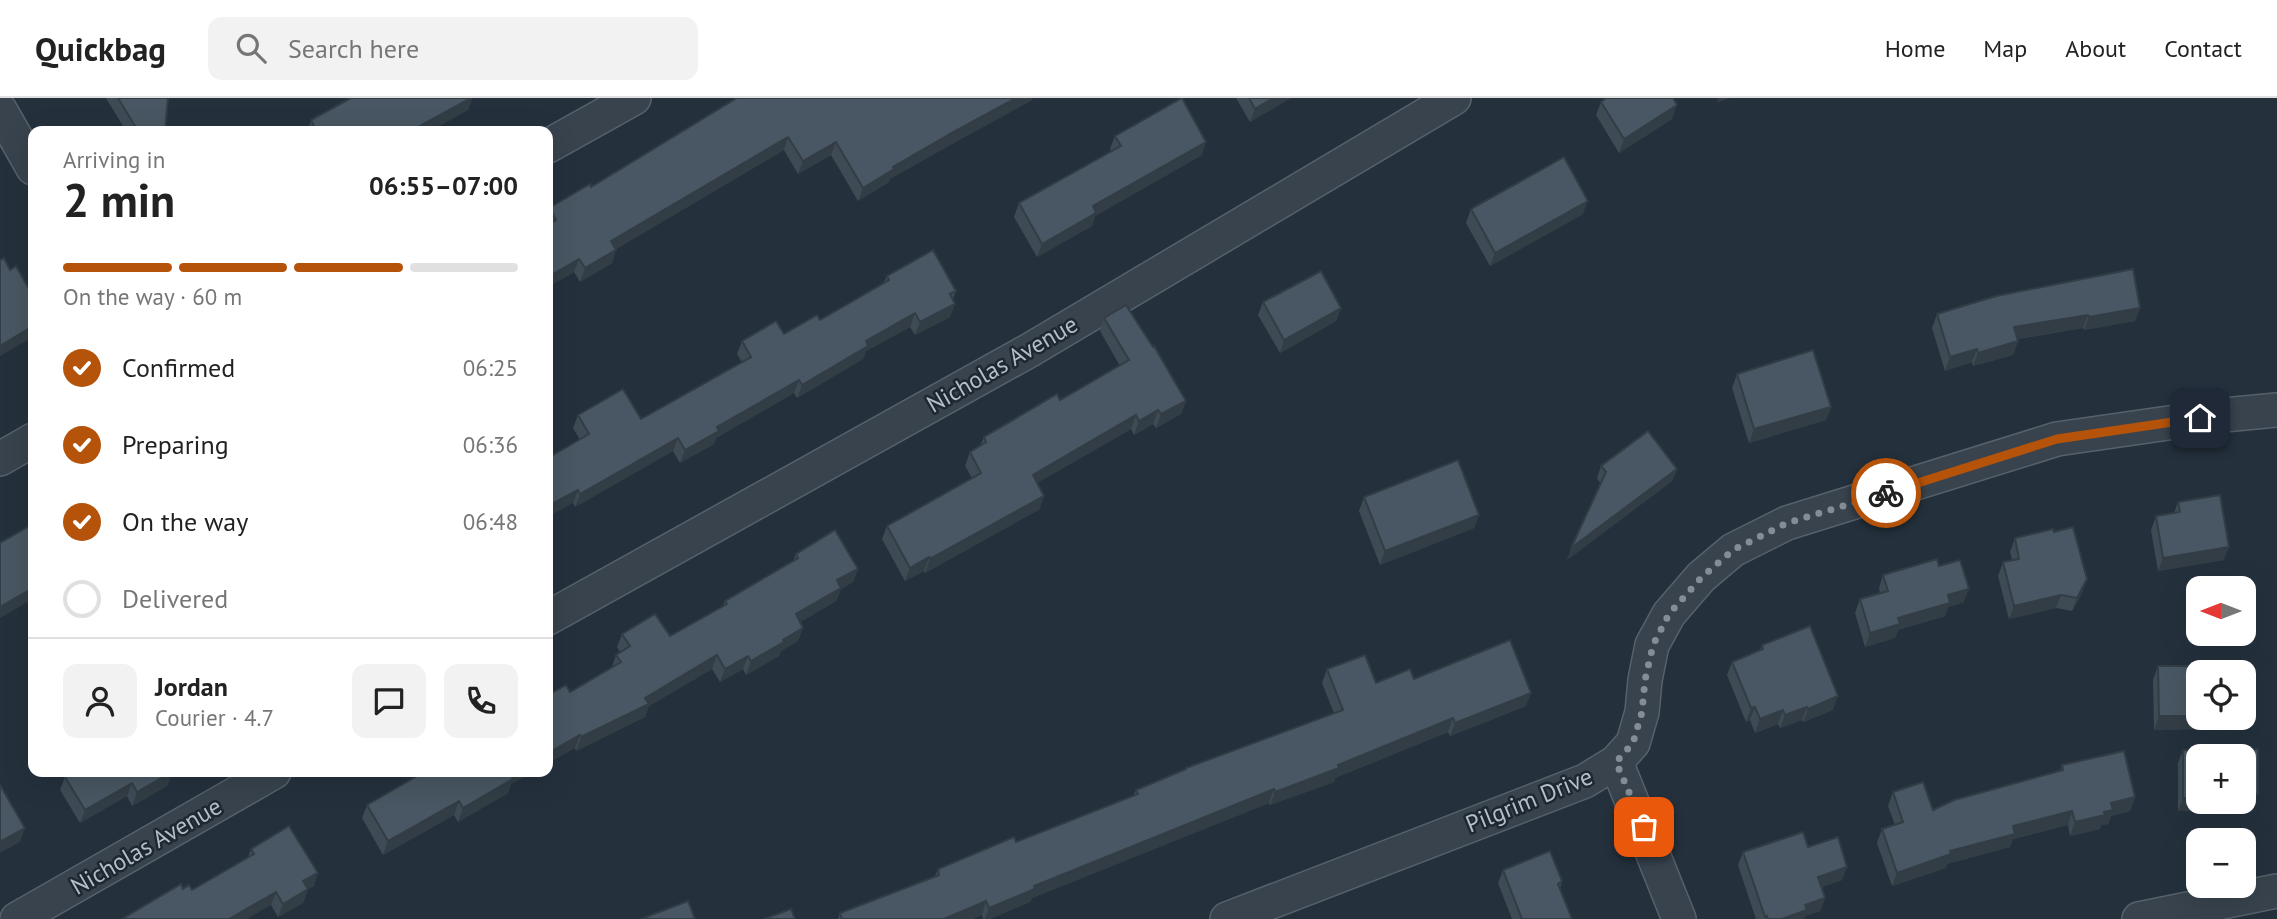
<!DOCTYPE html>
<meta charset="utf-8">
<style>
:root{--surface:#fff;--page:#f2f2f2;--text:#222;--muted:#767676;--line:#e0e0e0;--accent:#b45309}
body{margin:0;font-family:"PT Sans",sans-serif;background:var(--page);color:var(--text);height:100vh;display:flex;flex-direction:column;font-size:26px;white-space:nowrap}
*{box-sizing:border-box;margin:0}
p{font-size:23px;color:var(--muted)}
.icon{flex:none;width:38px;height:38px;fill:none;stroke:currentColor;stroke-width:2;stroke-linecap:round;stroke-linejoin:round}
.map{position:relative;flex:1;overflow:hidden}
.sheet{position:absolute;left:28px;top:28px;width:525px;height:651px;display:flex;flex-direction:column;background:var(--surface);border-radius:14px;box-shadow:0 7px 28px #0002}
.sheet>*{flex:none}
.needle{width:46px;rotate:270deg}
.buttons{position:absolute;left:2186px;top:478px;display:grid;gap:14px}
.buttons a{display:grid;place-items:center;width:70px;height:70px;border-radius:14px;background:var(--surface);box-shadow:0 7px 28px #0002;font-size:35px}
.pin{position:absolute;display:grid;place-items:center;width:60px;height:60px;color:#fff;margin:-30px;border-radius:14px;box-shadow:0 4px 10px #0006}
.courier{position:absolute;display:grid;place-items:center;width:70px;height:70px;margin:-35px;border:5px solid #b45309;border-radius:50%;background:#fff;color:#222;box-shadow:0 2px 9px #0007}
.headline em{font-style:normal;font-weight:800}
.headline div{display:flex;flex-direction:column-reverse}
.headline{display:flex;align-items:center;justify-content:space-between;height:119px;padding:0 35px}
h1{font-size:46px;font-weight:800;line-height:52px}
.bar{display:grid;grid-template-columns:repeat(4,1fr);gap:10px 7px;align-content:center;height:84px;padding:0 35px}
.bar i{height:9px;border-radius:5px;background:var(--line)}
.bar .selected{background:var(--accent)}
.bar p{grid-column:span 4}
.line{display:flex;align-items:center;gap:18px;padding:0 35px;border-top:2px solid var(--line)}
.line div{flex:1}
.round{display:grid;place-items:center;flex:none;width:74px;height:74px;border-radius:14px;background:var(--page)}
ol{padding:0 35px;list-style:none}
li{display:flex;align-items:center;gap:21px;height:77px}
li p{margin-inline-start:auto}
li .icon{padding:7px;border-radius:50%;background:var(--accent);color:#fff;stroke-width:4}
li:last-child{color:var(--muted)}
li i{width:38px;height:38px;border:4px solid var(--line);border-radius:50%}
header{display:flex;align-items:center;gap:42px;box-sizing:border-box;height:98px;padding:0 35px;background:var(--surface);border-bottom:2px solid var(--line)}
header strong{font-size:33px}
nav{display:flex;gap:38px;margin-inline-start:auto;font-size:24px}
.search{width:490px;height:63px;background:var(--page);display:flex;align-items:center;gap:18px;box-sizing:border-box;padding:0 24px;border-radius:14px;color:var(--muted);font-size:26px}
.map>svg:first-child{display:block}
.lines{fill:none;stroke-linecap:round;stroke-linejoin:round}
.street-casing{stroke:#56616b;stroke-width:36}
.street{stroke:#38434d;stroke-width:33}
.wall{fill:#3e4b55}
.shaded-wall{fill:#323d45}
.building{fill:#485763;stroke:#323d45;stroke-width:2}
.done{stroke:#828d97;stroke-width:7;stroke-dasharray:0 12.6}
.route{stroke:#b45309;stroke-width:9}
.labels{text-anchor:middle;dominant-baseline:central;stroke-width:5;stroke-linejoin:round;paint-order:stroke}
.street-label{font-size:24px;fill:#b4bec8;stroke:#1d2832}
</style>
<header>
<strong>Quickbag</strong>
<div class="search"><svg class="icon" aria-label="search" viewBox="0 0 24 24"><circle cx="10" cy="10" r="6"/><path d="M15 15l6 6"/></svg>Search here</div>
<nav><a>Home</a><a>Map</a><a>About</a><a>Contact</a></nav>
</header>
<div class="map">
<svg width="2277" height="821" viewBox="0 0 2277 821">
<rect width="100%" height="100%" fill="#24313d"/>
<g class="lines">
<g class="street-casing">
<g id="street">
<path d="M0,12L33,70"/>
<path d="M548,48L634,0"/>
<path d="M0,361L33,342"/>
<path d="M548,520L1030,252L1454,0"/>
<path d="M1616,664L1679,821"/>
<path d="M17,821L274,674"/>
<path d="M1227,821L1585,683L1616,664L1633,645L1642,614L1645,582L1652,547L1669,516L1701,479L1733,452L1787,425L2057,341L2224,317L2277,312"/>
<path d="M2139,821L2277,793"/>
</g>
</g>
<use href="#street" class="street"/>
</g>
<g class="wall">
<path d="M106,0H118L165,33H126Z"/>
<path d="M472,0L468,12L430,33H304L308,31L311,22Z"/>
<path d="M737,0L1032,2L950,47L890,81L889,84L858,103L831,57L798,76L784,52L616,151L612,165L580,184L574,174L548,189V113L549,110L591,89Z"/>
<path d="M1236,0H1291L1250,24Z"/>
<path d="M1601,4L1672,21L1619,55L1596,17Z"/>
<path d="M1115,38L1202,57L1095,118L1092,128L1037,159L1014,119L1019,105L1111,53L1110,51Z"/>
<path d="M1471,111L1583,116L1490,168L1466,125Z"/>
<path d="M887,178L956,193L953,201L950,219L915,237L910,229L866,253L863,261L797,300L794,295L716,340L714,346L680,365L673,353L575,409L573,405L580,342L573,330L578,317L641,321L742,264L737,256L742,243L784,236L820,222L884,184Z"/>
<path d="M1263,204L1341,210L1336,223L1280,255L1258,217Z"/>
<path d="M2140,210L2135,223L2084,232L2083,230L2018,241V243L2013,257L1973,268L1972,264L1945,273L1932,230L1937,216Z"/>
<path d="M1104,220L1186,303L1181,316L1156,330L1153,326L1134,337L1131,331L1037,385L1040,411L925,475L924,473L905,483L882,441L887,428L972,380L965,368L970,354L980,348L984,339L1060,302L1120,268L1100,233Z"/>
<path d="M1737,276L1831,309L1826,322L1749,345L1732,290Z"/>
<path d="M1601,368L1677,371L1672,383L1567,462L1601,386L1597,380Z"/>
<path d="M1364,399L1479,417L1474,430L1380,467L1359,413Z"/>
<path d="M2178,404L2224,462L2158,473L2151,432L2156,418L2174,415Z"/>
<path d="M2015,440L2087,481L2082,495L2072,513L2056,510L2009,521L1998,478L2003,464L2012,462L2010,454Z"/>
<path d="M796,456L858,471L853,484L841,491L836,503L800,524L803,530L798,543L781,553L779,558L746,577L743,571L720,584L712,571L649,608L645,619L576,653L575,650L548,665V597L570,594L612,569L616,557L620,554L617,549L622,536L670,538L723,508L725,503L793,463Z"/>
<path d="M1939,468L1964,504L1948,509L1945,518L1898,532L1895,540L1865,549L1855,515L1860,501L1880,495L1879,490L1883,477Z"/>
<path d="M1762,547L1833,612L1803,624L1802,622L1780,630L1778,626L1755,635L1750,622L1746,624L1727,577L1732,564L1760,552Z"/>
<path d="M2158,568L2198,620H2203L2199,631L2154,632L2153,582Z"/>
<path d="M1327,571L1376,585L1414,581L1526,608L1450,638L1448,634L1335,680L1334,684L1270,707L1269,705L1032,800L1030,804L990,821H983L982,817L972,821H838L840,815L935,778L938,771L1016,744L1133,698L1136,692L1185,672L1186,670L1334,615L1322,585Z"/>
<path d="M2183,652L2253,709H2236L2234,713H2178V665Z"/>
<path d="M2062,667L2135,699L2130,713L2111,718L2108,726L2101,727L2100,731L2070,738L2068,727L2013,741L2010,749L1947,766L1946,770L1892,788L1877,745L1882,731L1895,727L1888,708L1893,694L1933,712L2060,673Z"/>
<path d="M172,674L167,688L132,708L127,698L80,725L60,692L65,679Z"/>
<path d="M424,674H533L511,686L508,695L458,724L454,717L383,757L362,720L367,707Z"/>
<path d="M1808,749L1842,782L1822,789L1825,800L1820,813L1805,818L1804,821H1756L1738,767L1743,754Z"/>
<path d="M251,751L314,788L308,791L303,805L278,819L271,807L183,791L192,792L248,759Z"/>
<path d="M1503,772L1562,783L1560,791L1572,821H1512L1498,785Z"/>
</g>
<g class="shaded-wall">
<path d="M472,0L468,12L430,33H411Z"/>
<path d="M1016,0H1033L1032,2L950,47L890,81L889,84L858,103L863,90L893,69L955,33Z"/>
<path d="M1273,0H1291L1250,24L1255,11Z"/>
<path d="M1718,0H1730L1717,5Z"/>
<path d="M1677,7L1672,21L1619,55L1624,41Z"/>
<path d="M788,39L784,52L606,157L611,143Z"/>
<path d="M836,44L831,57L798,76L803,63Z"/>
<path d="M1206,44L1202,57L1095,118L1092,128L1037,159L1042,146L1093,108Z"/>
<path d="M1588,103L1583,116L1490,168L1495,155Z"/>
<path d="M616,152L612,165L580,184L585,170Z"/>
<path d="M579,161L574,174L548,189V179Z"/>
<path d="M955,206L950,219L915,237L920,224Z"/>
<path d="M1341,210L1336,223L1280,255L1284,242Z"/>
<path d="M2140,210L2135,223L2084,232L2089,219Z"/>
<path d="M915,215L910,229L866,253L863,261L797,300L802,287L866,243Z"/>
<path d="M2088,217L2083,230L2009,242L2014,229Z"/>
<path d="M33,228V239L0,258V248Z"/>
<path d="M2018,243L2013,257L1973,268L1978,255Z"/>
<path d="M1977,251L1972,264L1945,273L1950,259Z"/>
<path d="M799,282L794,295L716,340L714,346L680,365L685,352L717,329Z"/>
<path d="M1186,303L1181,316L1156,330L1161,316Z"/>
<path d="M1831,309L1826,322L1749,345L1754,331Z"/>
<path d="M1158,312L1153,326L1134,337L1139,323Z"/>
<path d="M1136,317L1131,331L1028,390L1033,377Z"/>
<path d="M678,340L673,353L575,409L580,396Z"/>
<path d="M1677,371L1672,383L1567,462L1571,450Z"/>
<path d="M578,392L573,405L548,419V408Z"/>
<path d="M1044,398L1040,411L925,475L930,461Z"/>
<path d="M1479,417L1474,430L1380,467L1385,453Z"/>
<path d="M2229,449L2224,462L2158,473L2163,460Z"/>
<path d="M929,459L924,473L905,483L910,470Z"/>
<path d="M858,471L853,484L841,491L836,503L791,530L796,516L837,482Z"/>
<path d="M2087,481L2082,495L2072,513L2077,500Z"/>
<path d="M33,490V501L0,520V509Z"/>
<path d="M1969,491L1964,504L1948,509L1945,518L1898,532L1895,540L1865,549L1870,535L1898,520L1948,497Z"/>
<path d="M2061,497L2056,510L2009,521L2014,508Z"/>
<path d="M803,530L798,543L781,553L779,558L746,577L751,563L783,542Z"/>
<path d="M717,557L712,571L649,608L645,619L576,653L581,639Z"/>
<path d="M748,558L743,571L720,584L725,571Z"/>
<path d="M1531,595L1526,608L1450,638L1455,625Z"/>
<path d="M1838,598L1833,612L1803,624L1808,611Z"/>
<path d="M1755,609L1750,622L1746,624L1751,610Z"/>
<path d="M1807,609L1802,622L1780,630L1785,617Z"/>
<path d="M1783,612L1778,626L1755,635L1760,621Z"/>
<path d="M2159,618H2198V620H2203L2199,631L2154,632Z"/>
<path d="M1453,620L1448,634L1335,680L1334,684L1270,707L1275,694Z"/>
<path d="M580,637L575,650L548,665V655Z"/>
<path d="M172,674L167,688L132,708L137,694Z"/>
<path d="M514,674H533L511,686L508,695L458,724L463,710Z"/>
<path d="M132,685L127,698L80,725L85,712Z"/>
<path d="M1274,691L1269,705L1032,800L1030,804L990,821H985L989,810L1034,788Z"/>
<path d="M2244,696H2258L2253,709H2236L2234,713H2178L2183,700H2198V704H2244Z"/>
<path d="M2135,699L2130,713L2111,718L2108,726L2101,727L2100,731L2070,738L2075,724L2104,714L2111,705Z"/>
<path d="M459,703L454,717L383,757L388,743Z"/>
<path d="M2072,713L2068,727L2013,741L2010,749L1947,766L1946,770L1892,788L1897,775L2013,728Z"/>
<path d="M25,730L20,744L0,755V744Z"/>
<path d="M1847,769L1842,782L1813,792L1818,779Z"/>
<path d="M318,775L314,788L298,796L303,783Z"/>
<path d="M308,791L303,805L278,819L283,806Z"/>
<path d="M276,794L271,807L247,821H229Z"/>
<path d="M1825,800L1820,813L1805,818L1804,821H1782L1805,807Z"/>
<path d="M986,803L982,817L972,821H944Z"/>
</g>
<g class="building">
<path d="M118,0H168L165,33H138Z"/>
<path d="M351,0H471L411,33H304L314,28L311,22Z"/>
<path d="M737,0H1016L955,33L893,69L894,71L863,90L836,44L803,63L788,39L611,143L616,152L585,170L579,161L548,179V127L556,122L549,110L590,86L591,89Z"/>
<path d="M1182,0L1206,44L1093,108L1096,115L1042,146L1019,105L1121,48L1115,38Z"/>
<path d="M1249,0H1273L1255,11Z"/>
<path d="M1606,0H1673L1677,7L1624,41L1601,4Z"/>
<path d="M1564,59L1588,103L1495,155L1471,111Z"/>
<path d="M933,152L956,193L950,196L955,206L920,224L915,215L866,243L868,248L802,287L799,282L717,329L719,333L685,352L678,340L580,396L578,392L548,408V360L589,336L578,317L623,291L641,321L751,259L742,243L776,223L784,236L817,217L820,222L889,182L887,178Z"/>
<path d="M4,160L10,172L16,168L33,198V228L0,248V162Z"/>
<path d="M2133,171L2140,210L2089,219L2088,217L2014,229L2018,243L1978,255L1977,251L1950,259L1937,216L1996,198Z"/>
<path d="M1321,173L1341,210L1284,242L1263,204Z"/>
<path d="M1126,207L1153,249L1154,248L1186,303L1161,316L1158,312L1139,323L1136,317L1033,377L1044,398L930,461L929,459L910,470L887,428L981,375L970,354L986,344L984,339L1057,296L1060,302L1129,262L1104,220Z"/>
<path d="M1813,252L1831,309L1754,331L1737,276Z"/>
<path d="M1648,333L1677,371L1571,450L1606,374L1601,368Z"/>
<path d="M1458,362L1479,417L1385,453L1364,399Z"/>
<path d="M2220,397L2229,449L2163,460L2156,418L2180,414L2178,404Z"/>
<path d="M33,426V490L0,509V445Z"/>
<path d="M2073,429L2087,481L2077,500L2061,497L2014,508L2003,464L2019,461L2015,440L2053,431L2054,434Z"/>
<path d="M835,432L858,471L837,482L841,490L796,516L803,530L783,542L784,544L751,563L748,558L725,571L717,557L645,600L649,606L581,639L580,637L548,655V597L566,587L570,594L621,564L616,557L630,548L622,536L655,516L670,538L727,506L725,503L798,460L796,456Z"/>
<path d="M1937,461L1939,468L1960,462L1969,491L1948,497L1950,505L1898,520L1900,526L1870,535L1860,501L1888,493L1883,477Z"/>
<path d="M1810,528L1838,598L1808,611L1807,609L1785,617L1783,612L1760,621L1755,609L1751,610L1732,564L1763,551L1762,547Z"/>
<path d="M1510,542L1531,595L1455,625L1453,620L1338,667L1339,670L1275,694L1274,691L1034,788L1035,791L989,810L986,803L944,821H842L840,815L939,777L938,771L1014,739L1016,744L1138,696L1136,692L1186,671V670L1343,612L1327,571L1365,557L1376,585L1410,571L1414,581Z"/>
<path d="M2158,568H2203V574H2198V618H2159Z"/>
<path d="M2258,651V696H2244V658H2198V700H2183V652Z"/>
<path d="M2124,653L2135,699L2111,705L2113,712L2104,714L2105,717L2075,724L2072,713L2013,728L2015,736L1950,753L1951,756L1897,775L1882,731L1903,724L1893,694L1923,684L1933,712L1954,702L2063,672L2062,667Z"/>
<path d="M74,674H172L137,694L132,685L85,712L65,679Z"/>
<path d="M424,674H514L510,676L513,681L463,710L459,703L388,743L367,707Z"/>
<path d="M0,687L25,730L0,744Z"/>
<path d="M289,728L318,775L303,783L308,791L283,806L276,794L229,821H122L181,786L183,791L189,787L192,792L254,756L251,751Z"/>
<path d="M1803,734L1808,749L1838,739L1847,769L1818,779L1825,800L1805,807L1807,812L1782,821H1768L1767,818L1765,819L1743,754Z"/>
<path d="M1550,753L1562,783L1558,786L1572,821H1522L1503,772Z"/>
<path d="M688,803L695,821H641Z"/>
<path d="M791,811L795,821H764Z"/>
</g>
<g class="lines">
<path class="done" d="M1644,729L1616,664L1633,645L1642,614L1645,582L1653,547L1669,516L1701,480L1733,452L1787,425L1886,395"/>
<path class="route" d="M1886,395L2057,341L2200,320"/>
</g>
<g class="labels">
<g class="street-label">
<text transform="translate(1002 266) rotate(-30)">Nicholas Avenue</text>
<text transform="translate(1529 702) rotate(-22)">Pilgrim Drive</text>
<text transform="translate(146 748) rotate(-30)">Nicholas Avenue</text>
</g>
</g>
</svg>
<div class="buttons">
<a><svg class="needle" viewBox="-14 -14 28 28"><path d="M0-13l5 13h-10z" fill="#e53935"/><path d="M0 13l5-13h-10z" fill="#767676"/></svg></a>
<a><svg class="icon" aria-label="locate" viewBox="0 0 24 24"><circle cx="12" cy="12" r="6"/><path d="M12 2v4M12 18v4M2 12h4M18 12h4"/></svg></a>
<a>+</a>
<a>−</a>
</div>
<div class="pin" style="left:1644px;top:729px;background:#ea580c"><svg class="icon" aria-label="bag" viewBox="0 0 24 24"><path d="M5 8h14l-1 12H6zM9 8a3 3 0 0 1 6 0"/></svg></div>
<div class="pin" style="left:2200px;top:320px;background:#1f2937"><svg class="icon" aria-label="home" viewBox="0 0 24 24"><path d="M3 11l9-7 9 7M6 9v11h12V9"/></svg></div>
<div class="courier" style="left:1886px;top:395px"><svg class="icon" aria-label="bike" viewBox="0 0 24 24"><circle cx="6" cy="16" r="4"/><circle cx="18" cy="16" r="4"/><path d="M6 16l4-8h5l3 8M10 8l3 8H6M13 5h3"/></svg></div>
<section class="sheet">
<div class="headline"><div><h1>2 min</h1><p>Arriving in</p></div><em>06:55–07:00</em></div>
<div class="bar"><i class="selected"></i><i class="selected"></i><i class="selected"></i><i></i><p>On the way · 60 m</p></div>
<ol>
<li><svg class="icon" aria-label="check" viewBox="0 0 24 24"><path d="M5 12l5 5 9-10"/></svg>Confirmed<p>06:25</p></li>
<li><svg class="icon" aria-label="check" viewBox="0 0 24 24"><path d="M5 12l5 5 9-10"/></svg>Preparing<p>06:36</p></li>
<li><svg class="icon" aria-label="check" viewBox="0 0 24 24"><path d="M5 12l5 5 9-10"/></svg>On the way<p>06:48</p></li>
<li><i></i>Delivered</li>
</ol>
<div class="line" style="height:126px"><a class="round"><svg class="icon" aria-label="person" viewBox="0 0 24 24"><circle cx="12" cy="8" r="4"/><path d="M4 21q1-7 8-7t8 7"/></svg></a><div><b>Jordan</b><p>Courier · 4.7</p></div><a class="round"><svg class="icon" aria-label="chat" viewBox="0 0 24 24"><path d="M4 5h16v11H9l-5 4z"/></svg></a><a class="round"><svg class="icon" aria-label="phone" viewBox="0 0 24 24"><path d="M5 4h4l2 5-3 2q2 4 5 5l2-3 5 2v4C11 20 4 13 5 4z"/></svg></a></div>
</section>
</div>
